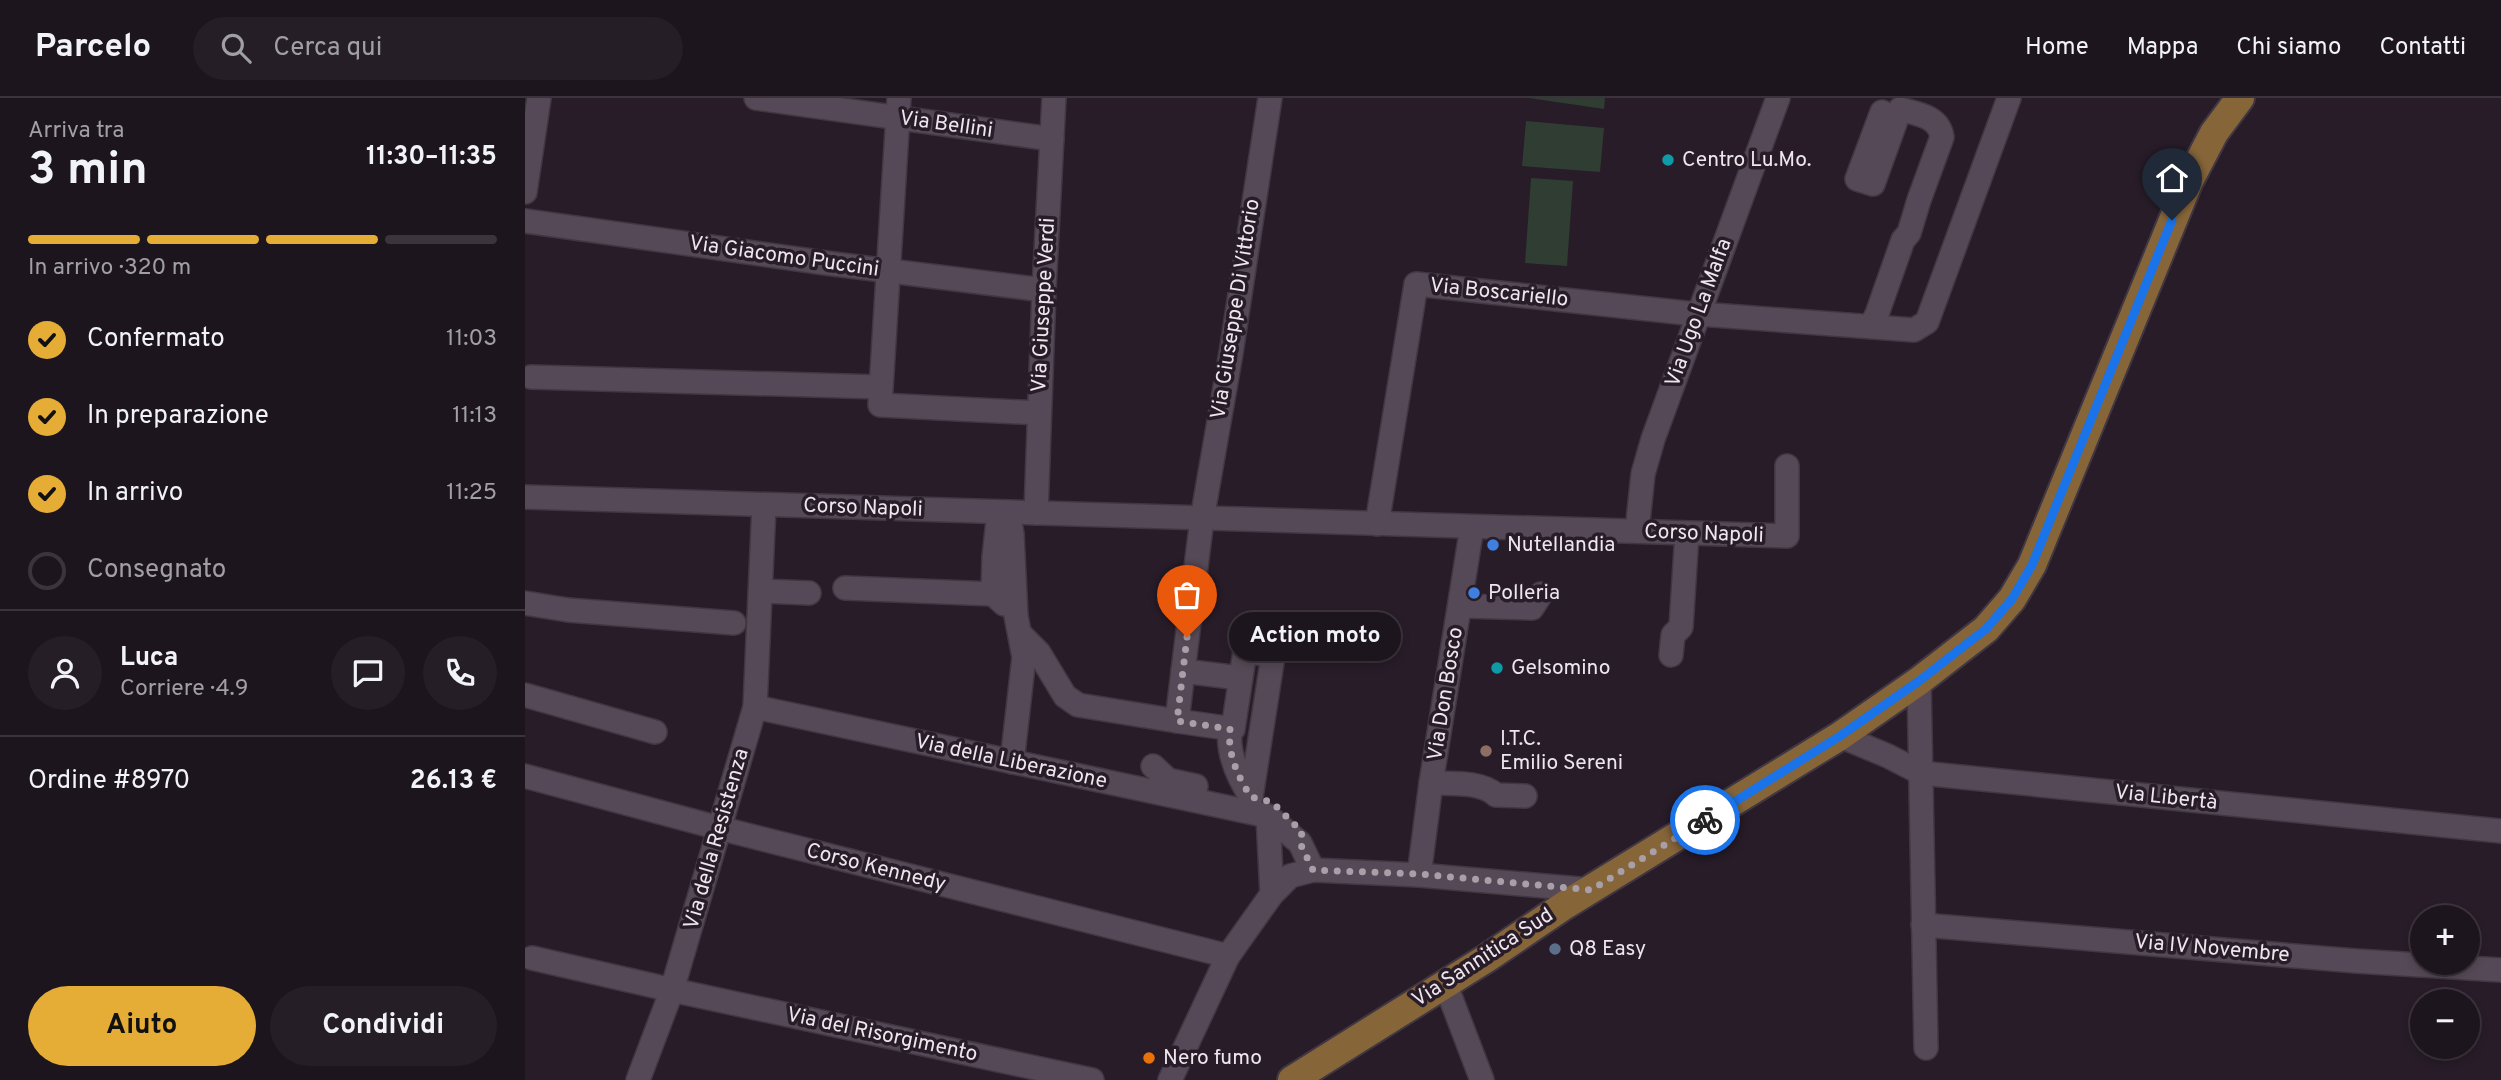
<!DOCTYPE html>
<html lang="it">
<meta charset="utf-8">
<style>
:root{--surface:#1d151e;--page:#251e27;--text:#f1f3f6;--muted:#a09fa4;--line:#3b343c;--accent:#e5ad36}
body{margin:0;font-family:Overpass,sans-serif;background:var(--page);color:var(--text);height:100vh;display:flex;flex-direction:column;font-size:26px;white-space:nowrap}
*{box-sizing:border-box;margin:0}
p{font-size:23px;color:var(--muted)}
.icon{flex:none;width:38px;height:38px;fill:none;stroke:currentColor;stroke-width:2;stroke-linecap:round;stroke-linejoin:round}
.map{position:relative;flex:1;overflow:hidden}
.drawer{display:flex;flex-direction:column;background:var(--surface);width:525px}
.drawer>*{flex:none}
.controls{position:absolute;left:1885px;top:807px;display:grid;gap:14px}
.controls a{display:grid;place-items:center;width:70px;height:70px;border-radius:50%;background:var(--surface);box-shadow:0 4px 10px #0003,0 0 0 2px var(--line);font-size:35px}
.pin{position:absolute;display:grid;place-items:center;width:60px;height:60px;color:#fff;margin:-72px -30px;border-radius:50% 50% 50% 0;rotate:-45deg;box-shadow:0 0 7px #0007}
.pin .icon{rotate:45deg}
.courier{position:absolute;display:grid;place-items:center;width:70px;height:70px;margin:-35px;border:5px solid #1a73e8;border-radius:50%;background:#fff;color:#222;box-shadow:0 2px 9px #0007}
.bubble{position:absolute;height:49px;border-radius:24px;background:var(--surface);box-shadow:0 4px 10px #0003,0 0 0 2px var(--line);font-size:23px;font-weight:700;line-height:49px;text-align:center}
.head em{font-style:normal;font-weight:700}
.head div{display:flex;flex-direction:column-reverse}
.head{display:flex;align-items:center;justify-content:space-between;height:119px;padding:0 28px}
h1{font-size:46px;font-weight:700;line-height:52px}
.bar{display:grid;grid-template-columns:repeat(4,1fr);gap:10px 7px;align-content:center;height:84px;padding:0 28px}
.bar i{height:9px;border-radius:5px;background:var(--line)}
.bar .on{background:var(--accent)}
.bar p{grid-column:span 4}
.line{display:flex;align-items:center;gap:18px;padding:0 28px;border-top:2px solid var(--line)}
.line div{flex:1}
.round{display:grid;place-items:center;flex:none;width:74px;height:74px;border-radius:37px;background:var(--page)}
ol{padding:0 28px;list-style:none}
li{display:flex;align-items:center;gap:21px;height:77px}
li p{margin-inline-start:auto}
li .icon{padding:7px;border-radius:50%;background:var(--accent);color:#111;stroke-width:4}
li:last-child{color:var(--muted)}
li i{width:38px;height:38px;border:4px solid var(--line);border-radius:50%}
.primary-button{display:flex;gap:14px;margin-top:auto;padding:14px 28px}
.primary-button a{flex:1;height:80px;border-radius:42px;background:var(--accent);color:#111;font-size:28px;font-weight:700;line-height:80px;text-align:center}
.primary-button a+a{background:var(--page);color:var(--text)}
header{display:flex;align-items:center;gap:42px;box-sizing:border-box;height:98px;padding:0 35px;background:var(--surface);border-bottom:2px solid var(--line)}
header strong{font-size:33px}
nav{display:flex;gap:38px;margin-inline-start:auto;font-size:24px}
.search{width:490px;height:63px;background:var(--page);display:flex;align-items:center;gap:18px;box-sizing:border-box;padding:0 24px;border-radius:38px;color:var(--muted);font-size:26px}
main{display:flex;flex:1;min-height:0}
.map>svg:first-child{display:block}
.green{fill:#303d32}
.lines{fill:none;stroke-linecap:round;stroke-linejoin:round}
.minor-casing{stroke:#413742;stroke-width:26}
.major-casing{stroke:#413742;stroke-width:32}
.minor{stroke:#564957;stroke-width:23}
.major{stroke:#866539;stroke-width:28}
.done{stroke:#a89fa9;stroke-width:7;stroke-dasharray:0 12.6}
.route{stroke:#1a73e8;stroke-width:9}
.culture-dot{fill:#0f9aa8;stroke:#271c28;stroke-width:2.5}
.shop-dot{fill:#3f7fe0;stroke:#271c28;stroke-width:2.5}
.education-dot{fill:#8d6e63;stroke:#271c28;stroke-width:2.5}
.service-dot{fill:#5c6f8a;stroke:#271c28;stroke-width:2.5}
.food-dot{fill:#e8710a;stroke:#271c28;stroke-width:2.5}
.labels{text-anchor:middle;dominant-baseline:central;stroke-width:7;stroke-linejoin:round;paint-order:stroke}
.street-label{font-size:21px;fill:#eee6ee;stroke:#271c28}
.poi-label{font-size:21px;fill:#eee6ee;stroke:#271c28;text-anchor:start}
</style>
<header>
<strong>Parcelo</strong>
<div class="search"><svg class="icon" aria-label="search" viewBox="0 0 24 24"><circle cx="10" cy="10" r="6"/><path d="M15 15l6 6"/></svg>Cerca qui</div>
<nav><a>Home</a><a>Mappa</a><a>Chi siamo</a><a>Contatti</a></nav>
</header>
<main>
<section class="drawer">
<div class="head"><div><h1>3 min</h1><p>Arriva tra</p></div><em>11:30–11:35</em></div>
<div class="bar"><i class="on"></i><i class="on"></i><i class="on"></i><i></i><p>In arrivo · 320 m</p></div>
<ol>
<li><svg class="icon" aria-label="check" viewBox="0 0 24 24"><path d="M5 12l5 5 9-10"/></svg>Confermato<p>11:03</p></li>
<li><svg class="icon" aria-label="check" viewBox="0 0 24 24"><path d="M5 12l5 5 9-10"/></svg>In preparazione<p>11:13</p></li>
<li><svg class="icon" aria-label="check" viewBox="0 0 24 24"><path d="M5 12l5 5 9-10"/></svg>In arrivo<p>11:25</p></li>
<li><i></i>Consegnato</li>
</ol>
<div class="line" style="height:126px"><a class="round"><svg class="icon" aria-label="person" viewBox="0 0 24 24"><circle cx="12" cy="8" r="4"/><path d="M4 21q1-7 8-7t8 7"/></svg></a><div><b>Luca</b><p>Corriere · 4.9</p></div><a class="round"><svg class="icon" aria-label="chat" viewBox="0 0 24 24"><path d="M4 5h16v11H9l-5 4z"/></svg></a><a class="round"><svg class="icon" aria-label="phone" viewBox="0 0 24 24"><path d="M5 4h4l2 5-3 2q2 4 5 5l2-3 5 2v4C11 20 4 13 5 4z"/></svg></a></div>
<div class="line" style="height:91px"><div>Ordine #8970</div><b>26.13 €</b></div>
<div class="primary-button"><a>Aiuto</a><a>Condividi</a></div>
</section>
<div class="map">
<svg width="1976" height="982" viewBox="0 0 1976 982">
<rect width="100%" height="100%" fill="#271c28"/>
<g class="green">
<path d="M1004,0H1080L1079,11Z"/>
<path d="M1001,23L1079,30L1075,74L997,68Z"/>
<path d="M1006,80L1048,83L1042,168L1000,165Z"/>
</g>
<g class="lines">
<g class="minor-casing">
<g id="minor">
<path d="M231,0L527,41"/>
<path d="M374,0L355,307L514,315"/>
<path d="M0,94L14,0"/>
<path d="M0,123L301,165L519,192"/>
<path d="M1346,228L1352,216L1378,142L1384,135L1394,102L1417,39C1414,18 1392,16 1375,11L1348,86L1332,81L1357,14"/>
<path d="M6,279L355,289"/>
<path d="M0,399L1262,438V368"/>
<path d="M474,414L469,459L468,491V496L479,506"/>
<path d="M483,414L487,436L491,518L499,559L487,664"/>
<path d="M511,415L519,192L529,0"/>
<path d="M852,426L891,186L1161,215L1389,232L1402,224L1484,0"/>
<path d="M1112,433L1118,376L1128,341L1253,0"/>
<path d="M320,490L468,496"/>
<path d="M236,493L284,495"/>
<path d="M0,505L43,512L209,525"/>
<path d="M936,508L1007,510L1016,496"/>
<path d="M495,536L514,555L540,598L553,607L652,623"/>
<path d="M1146,557L1148,537L1156,529L1162,435"/>
<path d="M658,573L677,421L706,255L745,0"/>
<path d="M715,580L658,573L652,623L708,631L720,553L748,558L726,699"/>
<path d="M1394,583L1401,950"/>
<path d="M0,597L130,634"/>
<path d="M230,609L743,718L775,745L788,772"/>
<path d="M705,631C702,655 713,679 726,699"/>
<path d="M1315,638L1363,658L1396,675L1976,733"/>
<path d="M628,668L643,682L671,688"/>
<path d="M0,678L194,730L703,858"/>
<path d="M906,685C926,686 956,683 971,697L1000,698"/>
<path d="M743,718L747,796"/>
<path d="M894,777L906,685L947,429"/>
<path d="M1398,827L1831,863L1976,872"/>
<path d="M7,860L147,892L567,982"/>
<path d="M920,885L957,982"/>
<path d="M113,982L147,892L230,609L239,407"/>
<path d="M645,982L703,858L747,796L765,778L788,772L894,777L1066,792"/>
</g>
</g>
<g class="major-casing">
<path id="major" d="M767,982L962,860L1040,807L1315,638L1394,583L1461,531L1487,501L1507,467L1664,83L1689,35L1715,0"/>
</g>
<use href="#minor" class="minor"/>
<use href="#major" class="major"/>
</g>
<g class="lines">
<path class="done" d="M662,539L652,623L705,631C702,655 713,679 726,699L747,704L777,734L775,745L788,772L894,776L1066,792L1180,722"/>
<path class="route" d="M1180,722L1315,638L1394,583L1444,544L1461,531L1487,501L1507,467L1647,122"/>
</g>
<g class="culture-dot">
<circle cx="1143" cy="62" r="7"/>
<circle cx="972" cy="570" r="7"/>
</g>
<g class="shop-dot">
<circle cx="968" cy="447" r="7"/>
<circle cx="949" cy="495" r="7"/>
</g>
<circle class="education-dot" cx="961" cy="653" r="7"/>
<circle class="service-dot" cx="1030" cy="851" r="7"/>
<circle class="food-dot" cx="624" cy="960" r="7"/>
<g class="labels">
<g class="street-label">
<text transform="translate(421 27) rotate(8)">Via Bellini</text>
<text transform="translate(259 159) rotate(8)">Via Giacomo Puccini</text>
<text transform="translate(974 195) rotate(6)">Via Boscariello</text>
<text transform="translate(519 207) rotate(-87)">Via Giuseppe Verdi</text>
<text transform="translate(711 211) rotate(-81)">Via Giuseppe Di Vittorio</text>
<text transform="translate(1174 215) rotate(-70)">Via Ugo La Malfa</text>
<text transform="translate(338 410) rotate(2)">Corso Napoli</text>
<text transform="translate(1179 436) rotate(2)">Corso Napoli</text>
<text transform="translate(921 596) rotate(-81)">Via Don Bosco</text>
<text transform="translate(486 664) rotate(12)">Via della Liberazione</text>
<text transform="translate(1641 700) rotate(6)">Via Libertà</text>
<text transform="translate(192 741) rotate(-74)">Via della Resistenza</text>
<text transform="translate(351 770) rotate(14)">Corso Kennedy</text>
<text transform="translate(1687 851) rotate(5)">Via IV Novembre</text>
<text transform="translate(958 860) rotate(-33)">Via Sannitica Sud</text>
<text transform="translate(357 937) rotate(12)">Via del Risorgimento</text>
</g>
<g class="poi-label">
<text x="1157" y="62">Centro Lu.Mo.</text>
<text x="982" y="447">Nutellandia</text>
<text x="963" y="495">Polleria</text>
<text x="986" y="570">Gelsomino</text>
<text x="975" y="641">I.T.C.<tspan x="975" dy="24">Emilio Sereni</tspan></text>
<text x="1044" y="851">Q8 Easy</text>
<text x="638" y="960">Nero fumo</text>
</g>
</g>
</svg>
<div class="controls">
<a>+</a>
<a>−</a>
</div>
<div class="pin" style="left:662px;top:539px;background:#ea580c"><svg class="icon" aria-label="bag" viewBox="0 0 24 24"><path d="M5 8h14l-1 12H6zM9 8a3 3 0 0 1 6 0"/></svg></div>
<div class="pin" style="left:1647px;top:122px;background:#1f2937"><svg class="icon" aria-label="home" viewBox="0 0 24 24"><path d="M3 11l9-7 9 7M6 9v11h12V9"/></svg></div>
<div class="courier" style="left:1180px;top:722px"><svg class="icon" aria-label="bike" viewBox="0 0 24 24"><circle cx="6" cy="16" r="4"/><circle cx="18" cy="16" r="4"/><path d="M6 16l4-8h5l3 8M10 8l3 8H6M13 5h3"/></svg></div>
<div class="bubble" style="left:704px;top:514px;width:172px">Action moto</div>
</div>
</main>
